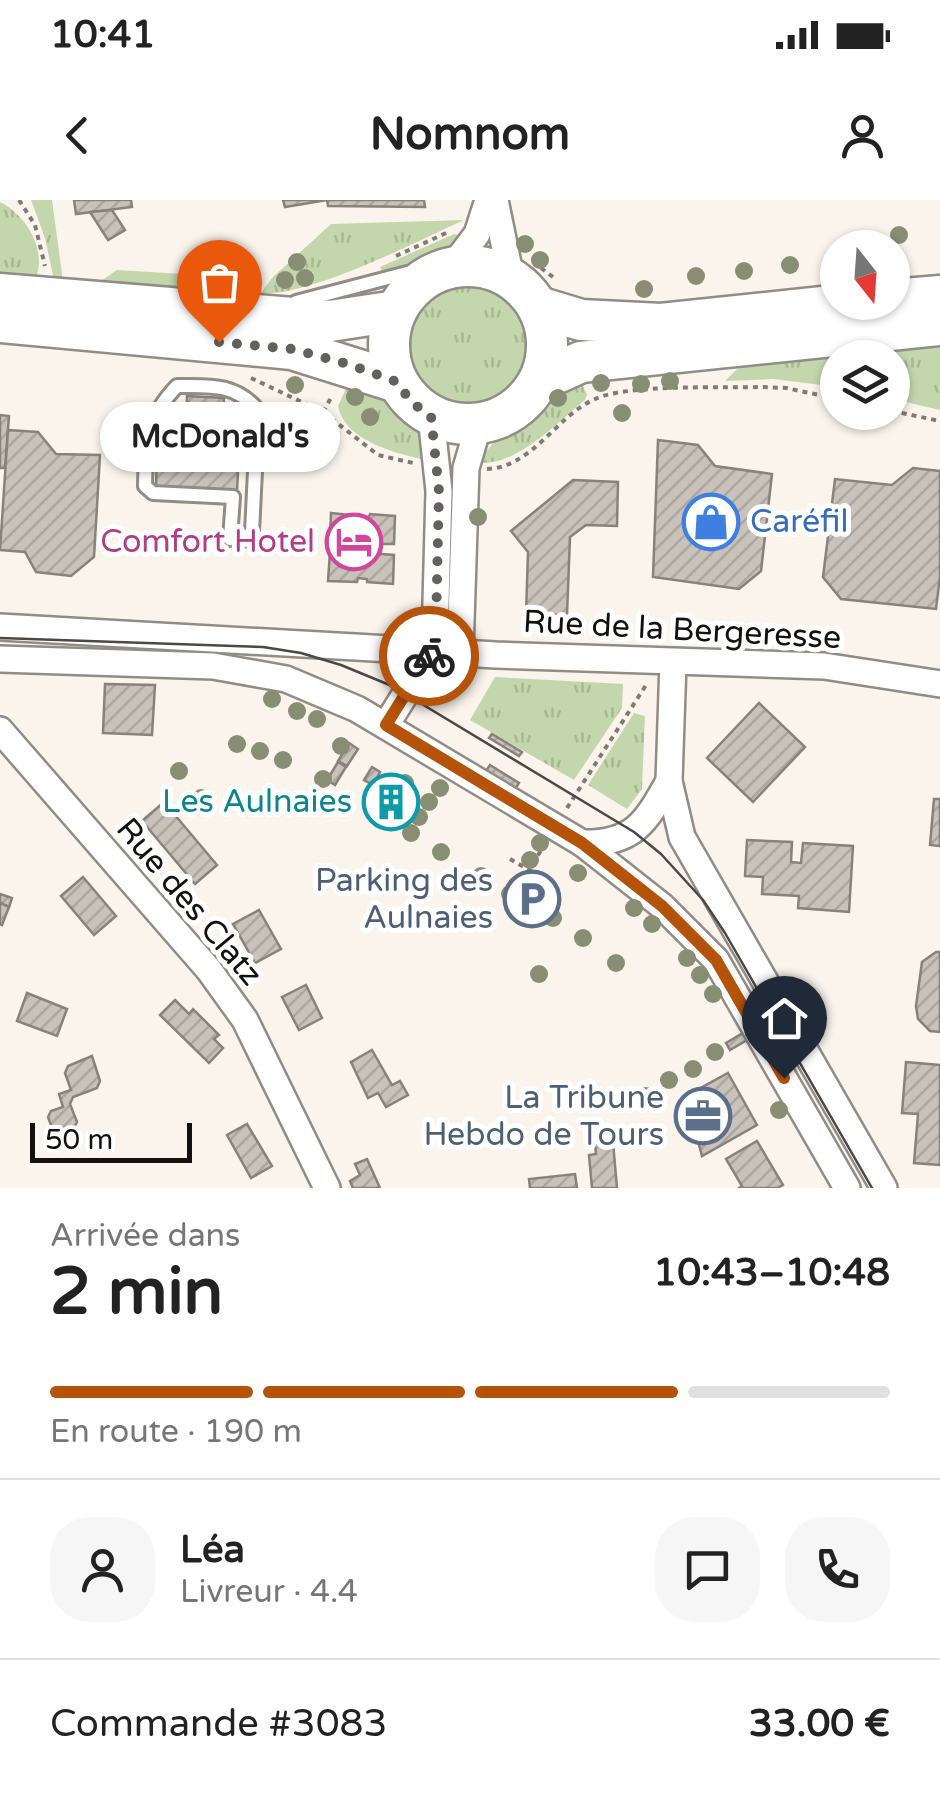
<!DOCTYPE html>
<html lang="fr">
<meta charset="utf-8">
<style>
:root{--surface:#fff;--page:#f6f6f6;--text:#222;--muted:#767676;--line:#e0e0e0;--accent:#b45309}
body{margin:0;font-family:"Varela Round",sans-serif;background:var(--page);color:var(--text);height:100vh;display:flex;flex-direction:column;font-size:38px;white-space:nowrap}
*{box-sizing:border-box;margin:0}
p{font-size:32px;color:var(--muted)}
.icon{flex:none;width:55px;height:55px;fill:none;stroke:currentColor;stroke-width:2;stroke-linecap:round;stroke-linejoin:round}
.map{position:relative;height:988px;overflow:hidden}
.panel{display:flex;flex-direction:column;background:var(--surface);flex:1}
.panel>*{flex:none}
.needle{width:65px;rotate:163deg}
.tools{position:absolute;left:820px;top:30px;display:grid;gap:20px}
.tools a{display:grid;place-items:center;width:90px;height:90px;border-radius:50%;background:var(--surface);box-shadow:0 2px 8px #0004;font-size:50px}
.scale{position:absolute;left:30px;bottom:25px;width:162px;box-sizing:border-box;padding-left:10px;border:5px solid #13110f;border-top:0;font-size:28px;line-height:35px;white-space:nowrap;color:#13110f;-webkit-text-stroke:8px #fff;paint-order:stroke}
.pin{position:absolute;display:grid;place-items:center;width:85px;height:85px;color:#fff;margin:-102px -42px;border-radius:50% 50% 50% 0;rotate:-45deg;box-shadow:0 0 10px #0007}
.pin .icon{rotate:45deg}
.courier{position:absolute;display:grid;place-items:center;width:100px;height:100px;margin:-50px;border:8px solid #b45309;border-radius:50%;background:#fff;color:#222;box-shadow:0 2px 12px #0007}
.bubble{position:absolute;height:70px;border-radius:35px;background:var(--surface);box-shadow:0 2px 8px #0004;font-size:32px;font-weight:800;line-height:70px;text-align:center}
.overview em{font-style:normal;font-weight:800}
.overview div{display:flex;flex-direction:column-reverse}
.overview{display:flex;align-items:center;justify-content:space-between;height:170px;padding:0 50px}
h1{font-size:65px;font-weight:800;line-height:75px}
.bar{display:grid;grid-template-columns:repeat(4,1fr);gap:15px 10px;align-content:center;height:120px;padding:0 50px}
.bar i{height:12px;border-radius:8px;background:var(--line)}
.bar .selected{background:var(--accent)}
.bar p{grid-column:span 4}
.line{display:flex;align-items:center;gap:25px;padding:0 50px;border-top:2px solid var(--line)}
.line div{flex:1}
.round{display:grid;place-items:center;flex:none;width:105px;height:105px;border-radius:40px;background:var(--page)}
.status{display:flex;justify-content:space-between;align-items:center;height:70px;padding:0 50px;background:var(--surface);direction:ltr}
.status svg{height:28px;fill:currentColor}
header{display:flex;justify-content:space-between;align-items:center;height:130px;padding:0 50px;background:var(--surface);font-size:45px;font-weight:800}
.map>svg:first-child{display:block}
.grass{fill:url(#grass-tufts)}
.green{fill:#c4d7ac}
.building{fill:url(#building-hatch);stroke:#88827b;stroke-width:2.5}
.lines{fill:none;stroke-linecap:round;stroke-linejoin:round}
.service-casing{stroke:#928c86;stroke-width:18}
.minor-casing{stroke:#928c86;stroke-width:30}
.primary-casing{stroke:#928c86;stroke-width:45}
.path{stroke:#7e7b76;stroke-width:4;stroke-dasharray:5 5;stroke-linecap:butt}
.service{stroke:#fff;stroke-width:12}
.minor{stroke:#fff;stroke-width:25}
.primary{stroke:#fff;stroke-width:40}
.tram{stroke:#4b4845;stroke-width:2.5}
.tree{fill:#888e74}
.done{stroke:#64605d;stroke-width:10;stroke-dasharray:0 18}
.route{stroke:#b45309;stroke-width:12}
.labels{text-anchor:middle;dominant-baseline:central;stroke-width:10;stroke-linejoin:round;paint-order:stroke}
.shop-label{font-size:32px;fill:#366cbe;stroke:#fff;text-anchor:start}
.hotel-label{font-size:32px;fill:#b23c85;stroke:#fff;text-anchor:end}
.street-label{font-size:32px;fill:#13110f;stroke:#fff}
.culture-label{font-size:32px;fill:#0d838f;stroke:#fff;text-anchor:end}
.service-label{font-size:32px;fill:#4e5e75;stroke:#fff;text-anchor:end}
</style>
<div class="status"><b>10:41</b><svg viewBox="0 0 49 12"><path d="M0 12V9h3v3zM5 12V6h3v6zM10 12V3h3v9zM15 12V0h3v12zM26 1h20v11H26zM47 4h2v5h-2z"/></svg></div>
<header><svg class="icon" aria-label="back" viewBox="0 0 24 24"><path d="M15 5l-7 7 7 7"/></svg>Nomnom<svg class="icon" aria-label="person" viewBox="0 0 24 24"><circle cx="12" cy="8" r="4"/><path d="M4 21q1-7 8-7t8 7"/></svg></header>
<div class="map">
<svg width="940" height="988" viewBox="0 0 940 988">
<defs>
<pattern id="grass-tufts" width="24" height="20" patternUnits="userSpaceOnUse" patternTransform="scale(2.5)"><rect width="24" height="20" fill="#c4d7ac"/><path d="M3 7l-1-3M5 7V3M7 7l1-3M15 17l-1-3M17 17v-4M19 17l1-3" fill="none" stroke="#a8b893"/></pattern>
<pattern id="building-hatch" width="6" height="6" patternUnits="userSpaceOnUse" patternTransform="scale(2.5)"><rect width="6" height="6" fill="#c8c2bb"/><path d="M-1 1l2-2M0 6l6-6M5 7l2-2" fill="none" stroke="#aba6a0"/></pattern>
</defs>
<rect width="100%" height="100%" fill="#faf4ed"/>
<g class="grass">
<path d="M31,0H52L63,81L54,80L45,38Z"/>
<path d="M0,2C25,14 47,49 36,78L0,75Z"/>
<path d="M464,20C411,44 316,94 260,94L273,77L331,24Z"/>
<circle cx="466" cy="146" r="65"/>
<path d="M940,141V210L893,199L892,158H838L837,187L773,179L725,181L736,170L753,161Z"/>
<path d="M578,177L587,194L585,200C555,224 519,265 479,263C490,242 501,237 519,222C539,206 555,190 578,177Z"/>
<path d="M350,180C394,199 415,213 430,261C399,254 345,242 338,206Z"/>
<path d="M495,477L623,484L622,508L574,580L470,520Z"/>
<path d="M634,513L645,516L642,589L627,609L588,585Z"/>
</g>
<g class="green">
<path d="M454,34L464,36L441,57L383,73L380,67Z"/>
<path d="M117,70L199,75L214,93L95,85Z"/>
</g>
<g class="building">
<path d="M74,0H131L132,7L76,14Z"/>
<path d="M283,0H424L425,7L328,6L327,0L285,7Z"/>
<path d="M112,10L125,30L108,40L90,12Z"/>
<path d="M187,196L224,198L222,229L240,230L237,292L156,288L157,245L200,247L201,232L186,231Z"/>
<path d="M0,215L9,216L5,268H0Z"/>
<path d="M8,230L38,232L56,254L100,255L94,357L71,376L36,372L25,352L0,350Z"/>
<path d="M658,240L698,245L715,266L772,274L761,371L739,389L653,377Z"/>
<path d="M913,268L940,271V377L936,409L841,399L823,377L835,279L892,285Z"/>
<path d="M573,280L618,282L617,326L586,325L570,337L567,415L526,414L528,352L511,331Z"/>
<path d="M331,313L369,317L370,314L395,316L394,344H381V354L394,355L393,384L367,382V379L358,378L357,382L328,381L330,352H343L344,342L330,341Z"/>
<path d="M105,484L155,485L152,535L103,533Z"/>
<path d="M759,503L805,547L753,602L707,558Z"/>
<path d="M492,534L522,552L519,556L489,538Z"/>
<path d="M349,543L358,549L347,566L338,561Z"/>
<path d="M338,562L346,567L335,585L327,580Z"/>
<path d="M490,565L519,583L515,589L486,571Z"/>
<path d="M372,567L380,572L373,585L364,580Z"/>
<path d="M389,591L401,598L393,612L381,606Z"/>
<path d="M934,599H940V646L930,645Z"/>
<path d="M164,602L217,665L195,684L142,621Z"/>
<path d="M747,640L792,642L791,662L801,663L803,643L853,646L849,712L798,708L799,696L762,694L763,677L745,676Z"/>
<path d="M83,677L116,716L94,735L61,696Z"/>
<path d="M0,694L12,698L9,707L0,703Z"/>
<path d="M0,703L9,707L2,725L0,724Z"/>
<path d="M259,710L281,749L255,763L233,724Z"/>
<path d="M936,752H940V832L930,831L918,819L916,806L922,762Z"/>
<path d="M306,785L322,818L299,830L282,797Z"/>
<path d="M27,793L67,809L57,836L17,821Z"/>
<path d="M175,800L189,814L193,809L219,835L214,839L223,848L209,863L160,815Z"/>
<path d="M743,833L747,840L730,850L726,843Z"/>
<path d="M372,850L392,885L400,881L408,895L386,907L378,893L368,898L351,862Z"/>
<path d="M92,856L100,881L97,888L73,897L70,904L77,922L73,929L55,936L48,917L51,911L63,907L59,894L71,890L65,873L68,866Z"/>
<path d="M906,862L940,865V965L914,963L918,914L902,913Z"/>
<path d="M728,873L757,925L702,956L686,896Z"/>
<path d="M247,924L272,966L251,978L227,935Z"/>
<path d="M757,941L783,985L777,988H739L742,986L726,959Z"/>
<path d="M613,942L617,988H592L589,955L596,954L595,944Z"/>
<path d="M367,959L380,988H353L350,981L360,975L355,964Z"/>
<path d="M575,974L577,988H530L529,979Z"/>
</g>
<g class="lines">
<g class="service-casing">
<g id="service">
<path d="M296,102L407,73L429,75"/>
<path d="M230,339L233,297L153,293L145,286C146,243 146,218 177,186C210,186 235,183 258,210L252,332L243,340"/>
</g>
</g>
<g class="minor-casing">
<g id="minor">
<path d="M495,0L511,78"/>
<path d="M452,67L477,34L488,0"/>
<path d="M0,427L496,455L824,466L940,484"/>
<path d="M460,452L466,268L479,224"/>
<path d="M0,459L213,466L286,479L357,509L582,643L662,706L716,760L847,988"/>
<path d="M673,462L669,581L682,637L884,988"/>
<path d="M386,525L426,461L435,440L439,291L431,216"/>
<path d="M0,530L209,770L245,820L327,988"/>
<path d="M582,643C634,644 646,622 669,581"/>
</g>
</g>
<g class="primary-casing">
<g id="primary">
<circle cx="468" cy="145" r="79"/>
<path d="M0,94L330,121L396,111"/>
<path d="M892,100L940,96"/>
<path d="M538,107L581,120L661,124L870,102"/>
<path d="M0,122L292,149L397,182"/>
<path d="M539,181L581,162L940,125"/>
</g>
</g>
<g class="path">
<path d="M19,0L35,25L45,66"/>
<path d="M396,56L446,33"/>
<path d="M533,62L553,77"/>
<path d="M251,178L323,212L378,255L413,263"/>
<path d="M892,211L940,221"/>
<path d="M323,212L332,196"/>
<path d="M487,269C533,267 556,216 595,199C627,184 724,188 763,187L786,188L838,199"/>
<path d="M567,608L648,482"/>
<path d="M510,659L550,682"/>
<path d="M507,707L543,647"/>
</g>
<use href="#service" class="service"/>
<use href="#minor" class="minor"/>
<use href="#primary" class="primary"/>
<path class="tram" d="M0,438L263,447L301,453L341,465L392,486L634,632L661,654L703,700L725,733L872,988"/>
</g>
<g class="tree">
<circle cx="899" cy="35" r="9"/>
<circle cx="525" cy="44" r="9"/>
<circle cx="540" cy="60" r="9"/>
<circle cx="297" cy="62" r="9"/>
<circle cx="790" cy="65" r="9"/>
<circle cx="744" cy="71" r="9"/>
<circle cx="696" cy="76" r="9"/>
<circle cx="305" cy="78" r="9"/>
<circle cx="285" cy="80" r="9"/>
<circle cx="644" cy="89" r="9"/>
<circle cx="670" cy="181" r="9"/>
<circle cx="601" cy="183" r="9"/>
<circle cx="641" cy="184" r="9"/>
<circle cx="295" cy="185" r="9"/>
<circle cx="355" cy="197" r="9"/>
<circle cx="558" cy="198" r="9"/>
<circle cx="622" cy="213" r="9"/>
<circle cx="370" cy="217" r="9"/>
<circle cx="478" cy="317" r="9"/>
<circle cx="272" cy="499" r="9"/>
<circle cx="297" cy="511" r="9"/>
<circle cx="317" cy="519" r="9"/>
<circle cx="237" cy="544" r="9"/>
<circle cx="341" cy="546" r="9"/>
<circle cx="260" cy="551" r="9"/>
<circle cx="283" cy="560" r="9"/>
<circle cx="179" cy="571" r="9"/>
<circle cx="323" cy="579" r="9"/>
<circle cx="405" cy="583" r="9"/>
<circle cx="440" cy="588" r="9"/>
<circle cx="201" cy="598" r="9"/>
<circle cx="429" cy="602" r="9"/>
<circle cx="375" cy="610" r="9"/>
<circle cx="419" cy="617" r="9"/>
<circle cx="411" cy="633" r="9"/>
<circle cx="540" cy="643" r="9"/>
<circle cx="441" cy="652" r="9"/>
<circle cx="530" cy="660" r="9"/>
<circle cx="578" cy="673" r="9"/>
<circle cx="481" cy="676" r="9"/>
<circle cx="510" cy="694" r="9"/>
<circle cx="634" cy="708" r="9"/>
<circle cx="553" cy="718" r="9"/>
<circle cx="652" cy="724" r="9"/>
<circle cx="583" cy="738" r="9"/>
<circle cx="687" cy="758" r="9"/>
<circle cx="616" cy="763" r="9"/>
<circle cx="539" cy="774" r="9"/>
<circle cx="700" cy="775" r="9"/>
<circle cx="713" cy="794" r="9"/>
<circle cx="715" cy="852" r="9"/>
<circle cx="693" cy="869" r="9"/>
<circle cx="669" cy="880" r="9"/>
<circle cx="646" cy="896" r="9"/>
<circle cx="779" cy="910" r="9"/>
</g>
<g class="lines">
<path class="done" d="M219,142L292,149L348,164L397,182L411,202L431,216L439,291L436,426L429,456"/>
<path class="route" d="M429,456L386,525L582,643L662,706L716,760L784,878"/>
</g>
<defs>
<g id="shop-ring" transform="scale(2.875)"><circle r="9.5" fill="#fff" stroke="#3f7fe0" stroke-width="1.5"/><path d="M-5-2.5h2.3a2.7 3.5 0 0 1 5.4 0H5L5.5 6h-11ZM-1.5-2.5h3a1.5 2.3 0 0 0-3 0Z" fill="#3f7fe0"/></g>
<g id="hotel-ring" transform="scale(2.875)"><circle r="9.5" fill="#fff" stroke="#d1479c" stroke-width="1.5"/><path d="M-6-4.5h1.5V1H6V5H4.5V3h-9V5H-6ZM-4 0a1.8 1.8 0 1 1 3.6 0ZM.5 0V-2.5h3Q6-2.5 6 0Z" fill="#d1479c"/></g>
<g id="building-ring" transform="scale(2.875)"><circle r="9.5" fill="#fff" stroke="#0f9aa8" stroke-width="1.5"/><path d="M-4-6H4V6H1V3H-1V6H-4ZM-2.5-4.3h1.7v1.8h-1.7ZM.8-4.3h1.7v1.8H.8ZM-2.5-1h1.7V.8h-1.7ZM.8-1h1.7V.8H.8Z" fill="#0f9aa8"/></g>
<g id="parking-ring" transform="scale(2.875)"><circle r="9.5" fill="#fff" stroke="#5c6f8a" stroke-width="1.5"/><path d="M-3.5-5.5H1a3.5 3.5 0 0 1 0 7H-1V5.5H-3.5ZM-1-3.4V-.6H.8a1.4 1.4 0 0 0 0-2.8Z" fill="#5c6f8a"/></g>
<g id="office-ring" transform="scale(2.875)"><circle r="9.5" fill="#fff" stroke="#5c6f8a" stroke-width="1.5"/><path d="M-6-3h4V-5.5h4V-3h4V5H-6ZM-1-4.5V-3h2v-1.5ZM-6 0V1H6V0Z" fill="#5c6f8a"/></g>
</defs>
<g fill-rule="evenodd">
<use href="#shop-ring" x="711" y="322"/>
<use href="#hotel-ring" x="354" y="342"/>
<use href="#building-ring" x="391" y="602"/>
<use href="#parking-ring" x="532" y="699"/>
<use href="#office-ring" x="703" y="916"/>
</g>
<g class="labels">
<g class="shop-label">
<text x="750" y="322">Caréfil</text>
</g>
<g class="hotel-label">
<text x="315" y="342">Comfort Hotel</text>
</g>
<g class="street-label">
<text transform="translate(682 430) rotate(3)">Rue de la Bergeresse</text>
<text transform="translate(189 702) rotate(50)">Rue des Clatz</text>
</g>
<g class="culture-label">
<text x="352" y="602">Les Aulnaies</text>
</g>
<g class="service-label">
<text x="493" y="681">Parking des<tspan x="493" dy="37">Aulnaies</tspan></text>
<text x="664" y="898">La Tribune<tspan x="664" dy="37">Hebdo de Tours</tspan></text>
</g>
</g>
</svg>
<div class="tools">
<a><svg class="needle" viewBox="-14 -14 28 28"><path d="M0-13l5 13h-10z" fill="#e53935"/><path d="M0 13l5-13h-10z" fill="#767676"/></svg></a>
<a><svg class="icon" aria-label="layers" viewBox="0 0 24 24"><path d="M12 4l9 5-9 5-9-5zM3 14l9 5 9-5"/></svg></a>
</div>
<div class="scale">50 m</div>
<div class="pin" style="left:219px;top:142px;background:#ea580c"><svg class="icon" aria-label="bag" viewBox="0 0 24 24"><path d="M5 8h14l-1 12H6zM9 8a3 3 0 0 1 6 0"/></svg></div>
<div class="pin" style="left:784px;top:878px;background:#1f2937"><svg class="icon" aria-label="home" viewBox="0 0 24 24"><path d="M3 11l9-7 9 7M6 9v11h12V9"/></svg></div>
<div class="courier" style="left:429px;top:456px"><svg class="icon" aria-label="bike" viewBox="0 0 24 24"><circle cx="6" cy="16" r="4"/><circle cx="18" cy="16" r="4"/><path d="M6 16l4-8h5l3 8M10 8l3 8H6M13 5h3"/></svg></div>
<div class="bubble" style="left:100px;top:202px;width:240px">McDonald's</div>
</div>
<section class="panel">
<div class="overview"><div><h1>2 min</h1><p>Arrivée dans</p></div><em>10:43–10:48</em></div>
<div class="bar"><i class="selected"></i><i class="selected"></i><i class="selected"></i><i></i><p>En route · 190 m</p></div>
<div class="line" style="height:180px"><a class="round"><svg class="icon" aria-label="person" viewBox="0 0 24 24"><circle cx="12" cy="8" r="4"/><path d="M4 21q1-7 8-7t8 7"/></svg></a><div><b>Léa</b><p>Livreur · 4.4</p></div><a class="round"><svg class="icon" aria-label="chat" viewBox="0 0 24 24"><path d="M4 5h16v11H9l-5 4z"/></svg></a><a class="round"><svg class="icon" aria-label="phone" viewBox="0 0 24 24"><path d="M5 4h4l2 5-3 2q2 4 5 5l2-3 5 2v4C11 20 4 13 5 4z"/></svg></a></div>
<div class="line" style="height:130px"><div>Commande #3083</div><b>33.00 €</b></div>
</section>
